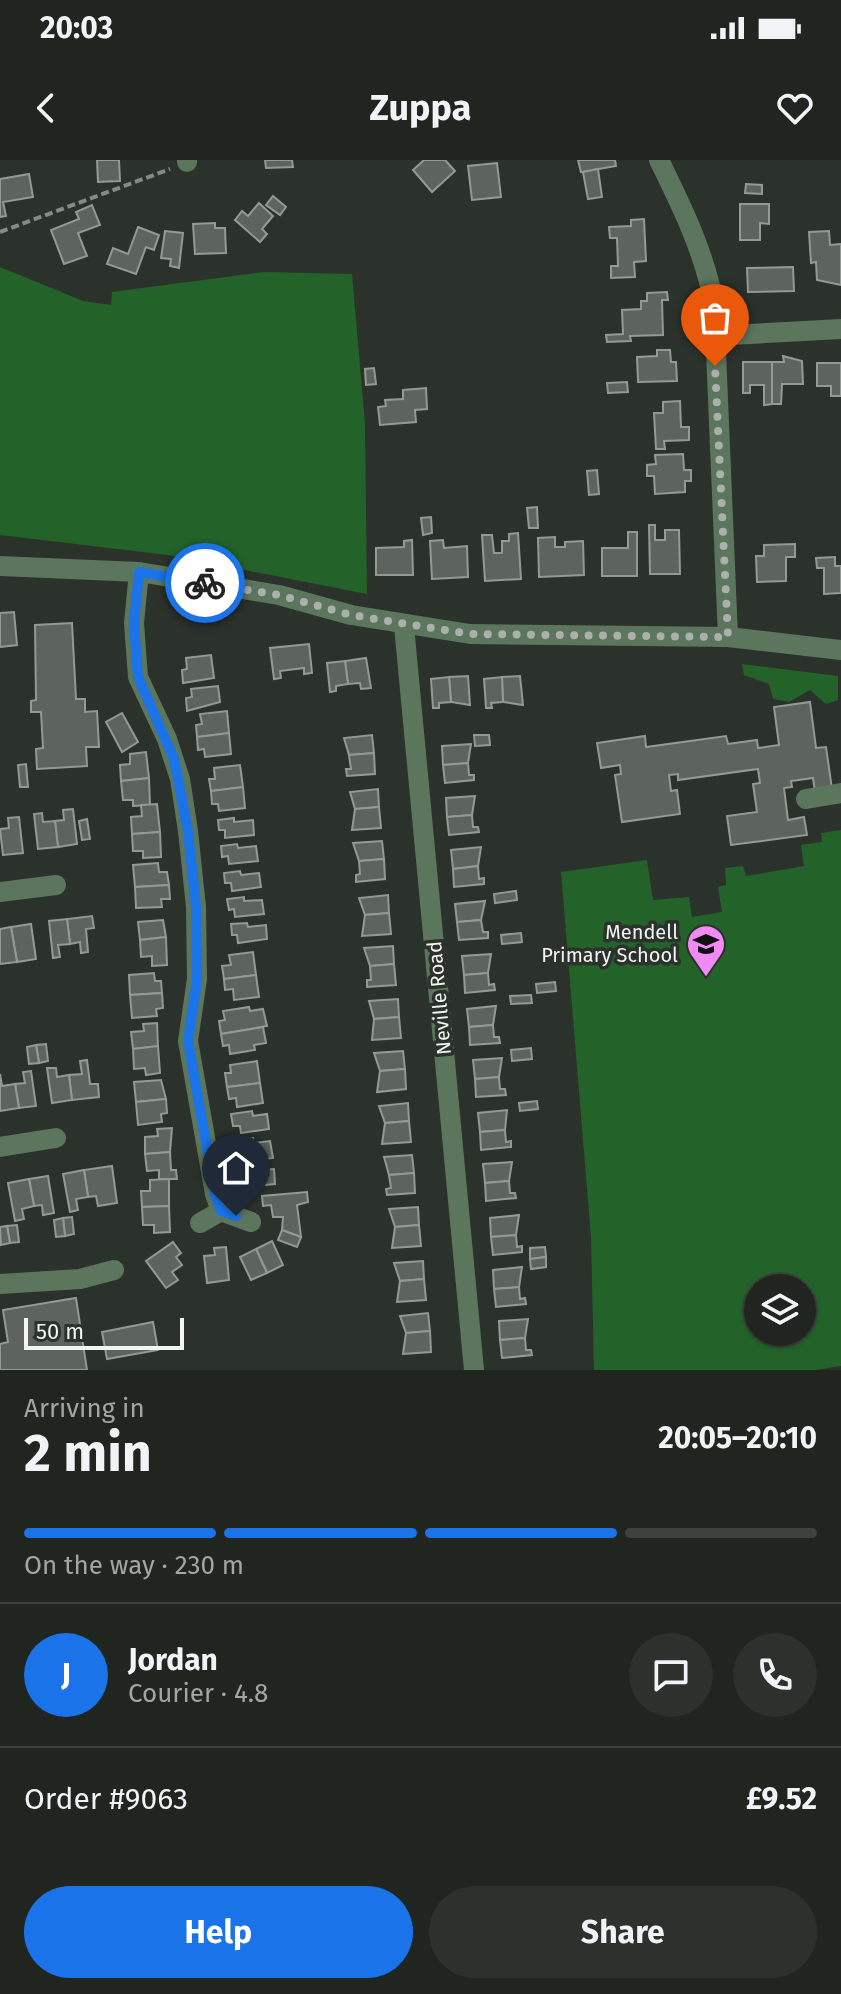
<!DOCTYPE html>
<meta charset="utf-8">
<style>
:root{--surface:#202520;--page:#2d312d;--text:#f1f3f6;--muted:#a2a5a5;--line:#3d423e;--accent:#1a73e8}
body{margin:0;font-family:"Fira Sans",sans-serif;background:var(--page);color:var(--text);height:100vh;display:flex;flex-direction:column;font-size:30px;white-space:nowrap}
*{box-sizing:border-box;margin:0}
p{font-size:26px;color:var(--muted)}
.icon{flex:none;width:44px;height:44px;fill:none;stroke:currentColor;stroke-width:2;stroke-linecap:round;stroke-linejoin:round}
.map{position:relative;height:1210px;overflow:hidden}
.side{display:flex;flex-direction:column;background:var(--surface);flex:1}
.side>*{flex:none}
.tools{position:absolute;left:744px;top:1114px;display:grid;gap:16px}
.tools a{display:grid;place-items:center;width:72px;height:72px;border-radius:50%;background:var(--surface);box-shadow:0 2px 6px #0004,0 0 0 2px var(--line);font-size:40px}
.scale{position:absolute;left:24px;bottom:20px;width:160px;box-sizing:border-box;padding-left:8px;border:4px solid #f2f5f2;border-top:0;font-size:22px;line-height:28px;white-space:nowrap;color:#f2f5f2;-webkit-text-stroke:6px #2b312b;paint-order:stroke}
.pin{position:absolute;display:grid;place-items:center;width:68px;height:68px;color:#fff;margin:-82px -34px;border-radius:50% 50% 50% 0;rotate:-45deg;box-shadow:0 0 8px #0007}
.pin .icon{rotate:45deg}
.courier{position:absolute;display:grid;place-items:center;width:80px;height:80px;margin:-40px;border:6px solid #1a73e8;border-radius:50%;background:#fff;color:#222;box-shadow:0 2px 10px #0007}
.head em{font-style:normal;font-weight:700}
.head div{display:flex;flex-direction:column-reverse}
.head{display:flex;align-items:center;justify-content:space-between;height:136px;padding:0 24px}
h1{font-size:52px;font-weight:700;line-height:60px}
.bar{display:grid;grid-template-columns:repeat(4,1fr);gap:12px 8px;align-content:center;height:96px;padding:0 24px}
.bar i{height:10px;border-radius:6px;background:var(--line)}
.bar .current{background:var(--accent)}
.bar p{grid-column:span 4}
.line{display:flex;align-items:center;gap:20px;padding:0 24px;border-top:2px solid var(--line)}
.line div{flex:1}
.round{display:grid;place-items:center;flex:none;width:84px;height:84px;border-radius:42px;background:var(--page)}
.primary-button{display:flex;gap:16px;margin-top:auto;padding:16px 24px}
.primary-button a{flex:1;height:92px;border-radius:48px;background:var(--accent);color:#fff;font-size:32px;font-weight:700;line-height:92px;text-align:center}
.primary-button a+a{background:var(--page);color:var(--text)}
.status{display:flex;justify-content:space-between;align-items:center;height:56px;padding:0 40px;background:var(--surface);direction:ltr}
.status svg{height:22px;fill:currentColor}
header{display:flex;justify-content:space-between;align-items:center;height:104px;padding:0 24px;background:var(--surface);font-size:36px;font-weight:700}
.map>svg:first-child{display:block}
.green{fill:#23632a;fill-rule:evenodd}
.building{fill:#5d635d;stroke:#939a93;stroke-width:2}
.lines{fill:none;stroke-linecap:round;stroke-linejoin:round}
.path{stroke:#858a85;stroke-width:4;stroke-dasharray:8 4;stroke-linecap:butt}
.minor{stroke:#5c765d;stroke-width:20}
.done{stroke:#acb0ac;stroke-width:8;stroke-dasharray:0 14.4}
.route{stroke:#1a73e8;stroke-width:10}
.labels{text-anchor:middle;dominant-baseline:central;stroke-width:7;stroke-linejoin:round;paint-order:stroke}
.poi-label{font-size:20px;fill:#f2f5f2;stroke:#2b312b;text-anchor:end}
.street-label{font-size:20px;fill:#f2f5f2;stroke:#2b312b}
</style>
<div class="status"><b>20:03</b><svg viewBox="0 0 49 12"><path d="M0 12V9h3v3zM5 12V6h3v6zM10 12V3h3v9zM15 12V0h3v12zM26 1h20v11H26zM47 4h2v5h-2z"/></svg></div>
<header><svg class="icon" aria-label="back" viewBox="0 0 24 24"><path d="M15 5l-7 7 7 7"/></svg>Zuppa<svg class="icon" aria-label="heart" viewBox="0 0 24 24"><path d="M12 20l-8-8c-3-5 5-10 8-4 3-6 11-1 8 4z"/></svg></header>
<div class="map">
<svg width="841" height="1210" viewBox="0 0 841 1210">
<rect width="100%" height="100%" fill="#2b312b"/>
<g class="green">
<path d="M0,107L83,141L111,145L112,132L264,112L352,114L365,264L367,434L168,395L0,375Z"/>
<path d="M742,504L838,516V540L826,544L810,530L789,542L773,539L769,524L744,515Z"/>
<path d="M841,670V1206L816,1210H594L591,1077L561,712L647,700L653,740L689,737L692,757L722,752L718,727L726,725L725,708L743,706L746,716L804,706L801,685L822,682L821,673ZM758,1128H802V1172H758Z"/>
</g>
<g class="building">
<path d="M97,0H119L120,21L98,22Z"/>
<path d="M265,0H292L293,7L266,8Z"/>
<path d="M424,0H445L455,11L432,32L413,10Z"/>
<path d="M578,0H615L616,6L581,12Z"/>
<path d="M497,3L501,37L472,40L468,6Z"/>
<path d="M598,9L602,37L588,39L583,12Z"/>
<path d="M29,14L33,37L3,42L6,56L0,57V19Z"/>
<path d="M746,24L762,25V34L745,33Z"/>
<path d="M273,36L286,47L280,55L266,45Z"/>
<path d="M259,43L273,56L262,69L267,74L260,82L235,60L242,51L248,56Z"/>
<path d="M740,44H769V64L760,63V80H740Z"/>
<path d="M92,45L100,65L78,73L87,96L64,104L51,70L79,59L76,52Z"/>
<path d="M644,59L646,101L634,102L635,117L611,118V106H618L617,78H610L609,67L631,66V60Z"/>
<path d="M215,63V68H225L226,93L195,94L193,64Z"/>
<path d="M138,67L159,75L154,90L146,87L136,114L107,104L113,88L128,94Z"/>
<path d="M165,71L183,73L179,108L170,106L171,99L161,98Z"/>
<path d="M829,71L830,85L841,84V125L817,120L816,102L811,103L809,72Z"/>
<path d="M793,107L794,131L748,132L747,108Z"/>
<path d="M667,132L668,140H662L663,175L630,176L631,181L607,182L606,175L623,174L622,150L641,149V141H647V133Z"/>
<path d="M657,190H670L671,202H676L677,221L638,222L637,197L657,196Z"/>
<path d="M783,196L802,201L803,224H782L781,244H772V202H784Z"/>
<path d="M743,202H772V244L764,245V225H750V233H743Z"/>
<path d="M817,203H841V236H831V226H817Z"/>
<path d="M374,208L376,224L366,225L365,209Z"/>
<path d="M627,222L628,232L608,233L607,223Z"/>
<path d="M426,228L427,249L415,250L416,262L380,265L378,247L386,246L385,240L403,239V230Z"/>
<path d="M680,241L681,267H689V280L664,281L665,289H656L654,253H663V242Z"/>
<path d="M683,294L684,310H691V321H685V332L655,334L654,316H647V305L656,304L655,295Z"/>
<path d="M597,310L599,334L589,335L587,311Z"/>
<path d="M537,347L538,368H529L527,348Z"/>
<path d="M431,357L432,373L423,375L421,358Z"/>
<path d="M649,365H655V380H665V370H679L680,414H650Z"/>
<path d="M628,372H637V416H602V388H628Z"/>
<path d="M518,373L521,419L485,421L482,375H492L494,393H502V381H509V374Z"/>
<path d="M555,377V387H565V382L583,381L584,415L539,417L538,378Z"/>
<path d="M412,380L413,415H376V388L404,387V381Z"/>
<path d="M443,380L444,388L467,386L468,417L432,419L430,381Z"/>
<path d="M795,384V397H786V421L757,422L756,396H764V385Z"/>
<path d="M835,397V406H841V433L824,434V408H817L816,398Z"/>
<path d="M14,452L17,485L0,487V453Z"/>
<path d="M72,463L76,539H85V552L97,551L99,587H86L87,606L37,609L36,589L43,588L41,552H31V541L36,540L35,465Z"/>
<path d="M309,484L312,513L304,514V508L280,511L281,518L274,519L270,488Z"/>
<path d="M211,495L214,518L183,523L182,510L187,509L186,498Z"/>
<path d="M366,498L371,528L361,529L360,523L348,524L345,501Z"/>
<path d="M345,501L348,524L336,526V531L330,532L327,503Z"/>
<path d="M468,516L470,545L451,542L449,517Z"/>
<path d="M520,516L523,545L503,542L502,517Z"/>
<path d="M449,517L451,542L439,543V548H433L431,519Z"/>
<path d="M502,517L503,542L491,543L492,548H486L484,519Z"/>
<path d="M218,526L220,542L187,551L186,538L192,537L191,529Z"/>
<path d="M810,542L816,588L826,587L832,629L815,632L813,618L791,621L792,627L784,628L788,660L804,657L807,675L731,685L727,656L757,652L753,624L760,623L758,609L678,620V614L669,615L671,631L677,630L680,654L622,662L615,615L621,614L620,605L601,608L597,583L645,576L646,587L726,576L728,584L757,580L758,588L779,585L774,547Z"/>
<path d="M227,551L229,573L197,577L196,565L202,564L200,554Z"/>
<path d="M122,553L138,582L122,592L106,562Z"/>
<path d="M229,573L231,594L205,597L204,589L198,590L197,577Z"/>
<path d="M372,575L374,593L349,595L344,578Z"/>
<path d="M474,575H489L490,585L475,586Z"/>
<path d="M471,584L468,603L443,605L442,586Z"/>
<path d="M146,592L149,618L121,621L120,605L130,604V594Z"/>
<path d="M374,593L375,614L347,616L346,609H351L349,595Z"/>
<path d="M468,603L469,615H474V620L445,623L443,605Z"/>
<path d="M26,604L28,627H20L18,605Z"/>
<path d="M240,605L243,627L211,631L209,619H215L214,608Z"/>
<path d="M149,618L150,645L133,646V640H123L121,621Z"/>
<path d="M243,627L245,648L219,651L218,644H212L211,631Z"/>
<path d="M378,629L379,647L355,649L350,632Z"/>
<path d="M475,636L472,655L447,657L446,638Z"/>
<path d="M157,644L160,672L132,674L131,657L142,656L141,645Z"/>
<path d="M379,647L381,668L352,670L355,649Z"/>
<path d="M73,649L77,684L58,687L55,661L64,660L63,650Z"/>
<path d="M42,653L43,662L55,661L58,687L38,689L34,654Z"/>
<path d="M472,655L473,667H478L479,672L449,675L447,657Z"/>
<path d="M19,657L23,693L3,695L0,669L9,668L8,658Z"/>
<path d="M234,658V662L253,660L254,675L225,678V670H219L218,660Z"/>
<path d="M87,659L90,679L82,680L79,661Z"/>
<path d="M160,672L161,697L143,698V691H133L132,674Z"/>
<path d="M382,681L384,699L359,701L353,683Z"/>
<path d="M237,684L238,688L256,686L258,701L229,704L228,696L222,697L221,686Z"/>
<path d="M481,687L478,706L453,709L451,690Z"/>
<path d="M384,699L385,719L356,722V715L360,714L359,701Z"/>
<path d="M158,703L159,712H167L169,725L135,727L133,705Z"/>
<path d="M478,706L479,719L484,718V724L454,727L453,709Z"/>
<path d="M240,711L241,715L259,713L261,727L232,731L231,723H225L224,713Z"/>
<path d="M169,725L170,739H161L162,747L136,748L135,727Z"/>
<path d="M516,731L517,740L495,743L494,734Z"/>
<path d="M388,735L389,753L365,755L359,738Z"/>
<path d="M244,737V741L262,740L264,754L235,757L234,749L229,750L227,739Z"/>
<path d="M485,741L481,760L457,762L455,744Z"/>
<path d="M389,753L391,774L362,776L365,755Z"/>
<path d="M92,756L94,768L86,769L88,792L81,793L80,782L70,784L67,759Z"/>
<path d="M67,759L70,784L58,785L60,797L53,798L49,761Z"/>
<path d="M163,760L166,777L140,780L138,762Z"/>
<path d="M481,760L483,772H488V778L459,780L457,762Z"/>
<path d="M247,763L248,767L266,765L267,779L238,783L237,775H232L231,764Z"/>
<path d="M31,764L36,799L17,802L11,767Z"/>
<path d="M11,767L17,802L0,804V769Z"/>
<path d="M521,773L522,782L502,784L501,775Z"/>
<path d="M166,777L167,805L152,806V796L141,797L140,780Z"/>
<path d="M393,786L394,804L370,806L364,788Z"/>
<path d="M253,792L256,815L224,819L222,806L231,805L229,795Z"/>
<path d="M491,794L488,813L464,815L462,796Z"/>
<path d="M394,804L396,825L367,827V820H371L370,806Z"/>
<path d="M154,813L155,821H161L162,833L130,835L129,815Z"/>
<path d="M488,813L489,825L494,824L495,830L465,833L464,815Z"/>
<path d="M256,815L259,837L234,840L233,829L225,830L224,819Z"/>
<path d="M555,822L556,831L537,833L536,824Z"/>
<path d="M162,833L163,848L156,849L157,856L132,858L130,835Z"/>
<path d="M531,835L532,843L511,844L510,836Z"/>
<path d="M398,839L399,857L374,859L369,841Z"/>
<path d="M496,846L493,865L469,867L467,849Z"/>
<path d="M249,847L250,851L263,849L267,866L221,874L219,861L225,860L223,851Z"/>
<path d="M399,857L401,878L372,880L374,859Z"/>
<path d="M157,863L158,886L133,889L131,872L144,871L143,864Z"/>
<path d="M493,865L494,877H499L500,883L470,885L469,867Z"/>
<path d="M263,867L266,883L254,885L255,890L230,894L229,885L223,886L221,874Z"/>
<path d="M46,884L48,901L39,903L36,885Z"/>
<path d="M36,885L39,903L29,904L27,887Z"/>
<path d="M158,886L160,913L146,915L145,908L134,909L133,889Z"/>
<path d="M531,888L532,899L512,901L511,890Z"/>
<path d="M403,891L405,909L380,911L374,893Z"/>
<path d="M502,898L499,917L475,919L473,900Z"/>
<path d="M87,900L90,924H98L99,937L72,940L69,915L82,914L80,901Z"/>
<path d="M257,901L260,923L227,927L225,913H231L230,905Z"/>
<path d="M47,908H56L57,917L69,915L72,940L52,943Z"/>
<path d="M405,909L406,929L377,932L380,911Z"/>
<path d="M31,911L36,946L19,948L15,924L25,923L23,912Z"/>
<path d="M0,914L2,926L15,924L19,948L0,951Z"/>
<path d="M499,917L500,929H505L506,935L476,937L475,919Z"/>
<path d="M161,920L166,939L136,942L134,922Z"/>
<path d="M260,923L263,943L237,947L236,938L229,939L227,927Z"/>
<path d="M166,939L167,953L161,954L162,962L138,965L136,942Z"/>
<path d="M537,941L538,949L520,951L519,943Z"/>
<path d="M408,943L409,961L385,963L379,946Z"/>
<path d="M507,950L505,970L480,972L478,953Z"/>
<path d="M252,951L253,956L267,954L269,969L241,973L240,966H233L231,954Z"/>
<path d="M409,961L411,982L382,984L385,963Z"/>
<path d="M172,968L170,992L145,994V977L158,976L157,969Z"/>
<path d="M505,970L506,982L511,981V987L481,990L480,972Z"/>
<path d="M253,978L254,983L270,981L273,998L243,1002L236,980Z"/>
<path d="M170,992L171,1010H176L177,1019H159V1010L147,1011L145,994Z"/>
<path d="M412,995L414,1013L389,1015L384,997Z"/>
<path d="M512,1002L509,1021L485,1023L483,1004Z"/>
<path d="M257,1005V1010L274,1009L275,1024L254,1026L253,1018L246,1019L244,1007Z"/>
<path d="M112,1006L117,1043L98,1046L96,1036L88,1037L84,1010Z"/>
<path d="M84,1010L88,1037L76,1039L78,1050L70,1052L63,1014Z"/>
<path d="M414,1013L415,1033L387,1035L386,1029L391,1028L389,1015Z"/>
<path d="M48,1016L54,1053L43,1055L42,1045L34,1046L29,1019Z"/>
<path d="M29,1019L34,1046L22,1049L24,1059L15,1061L8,1023Z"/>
<path d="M169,1019V1046L142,1047L141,1031H150V1020Z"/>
<path d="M509,1021L510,1033H515L516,1038L486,1041L485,1023Z"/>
<path d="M307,1032L308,1042L297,1045L301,1077L282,1070L283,1057H273L271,1045L263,1046L262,1036Z"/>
<path d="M169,1046L170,1072L154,1073V1065H143L142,1047Z"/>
<path d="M418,1047L419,1065L395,1067L389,1049Z"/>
<path d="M519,1055L516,1075L491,1077L490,1058Z"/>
<path d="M72,1057L74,1074L65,1076L63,1058Z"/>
<path d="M63,1058L65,1076L56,1077L54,1060Z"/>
<path d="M17,1065L19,1082L10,1083L7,1066Z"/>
<path d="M419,1065L421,1086L392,1088L395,1067Z"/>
<path d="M7,1066L10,1083L1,1085L0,1067Z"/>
<path d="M282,1070L301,1077L297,1087L278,1080Z"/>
<path d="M516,1075L517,1087L522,1086V1092L493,1095L491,1077Z"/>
<path d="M272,1081L283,1105L267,1113L256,1089Z"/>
<path d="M173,1082L181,1093L176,1097L182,1105L172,1112L178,1120L166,1128L146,1101Z"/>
<path d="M226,1087L229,1120L207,1123L204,1096L215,1095L214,1088Z"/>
<path d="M545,1087L546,1097L530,1099V1088Z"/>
<path d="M256,1089L267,1113L251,1120L240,1097Z"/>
<path d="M546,1097V1107L531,1109L530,1099Z"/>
<path d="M423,1101L424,1119L400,1121L394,1103Z"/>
<path d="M522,1107L519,1127L494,1129L493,1110Z"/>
<path d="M424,1119L426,1140L397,1142L400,1121Z"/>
<path d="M519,1127L520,1139L525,1138L526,1144L496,1147L494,1129Z"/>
<path d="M76,1138L87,1210H0V1184L8,1182L3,1150Z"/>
<path d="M428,1153L430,1171L406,1173L400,1156Z"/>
<path d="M528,1159L525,1178L500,1180L499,1161Z"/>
<path d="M153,1162L158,1190L107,1199L102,1172Z"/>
<path d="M430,1171L431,1192L403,1194L406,1173Z"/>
<path d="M525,1178L526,1190H531L532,1195L502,1198L500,1180Z"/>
</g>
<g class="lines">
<path class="path" d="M0,72L170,9"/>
<g class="minor">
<path d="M187,0V2"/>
<path d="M659,0C682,47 704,91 714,144L728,477"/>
<path d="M713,176L841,169"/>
<path d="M0,406L139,412L279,435L351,455L470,474L728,477L841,490"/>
<path d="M139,412L134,463L138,517L167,579L180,619L188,671L196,747L197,819L188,881L215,1034L221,1051L251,1062"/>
<path d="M404,466L474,1210"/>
<path d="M806,639L841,633"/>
<path d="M0,732L56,725"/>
<path d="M0,987L56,978"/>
<path d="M200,1063L221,1051"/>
<path d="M0,1124L80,1119L114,1110"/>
</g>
</g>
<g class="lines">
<path class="done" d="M205,423L279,435L351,455L470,474L728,477L715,206"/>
<path class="route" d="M205,423L139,412L134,463L138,517L174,599L188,671L196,747L197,819L188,881L215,1034L221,1051L236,1056"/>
</g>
<defs>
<g id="school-pin" transform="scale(2)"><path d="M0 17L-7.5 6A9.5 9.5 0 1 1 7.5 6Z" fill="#f08bf5" stroke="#2b312b"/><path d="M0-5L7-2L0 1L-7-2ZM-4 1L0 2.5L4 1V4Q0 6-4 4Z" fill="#111"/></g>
</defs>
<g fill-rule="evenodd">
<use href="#school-pin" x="706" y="784"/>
</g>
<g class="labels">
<g class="poi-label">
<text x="678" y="772">Mendell<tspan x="678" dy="23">Primary School</tspan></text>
</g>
<g class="street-label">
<text transform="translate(439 838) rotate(-95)">Neville Road</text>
</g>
</g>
</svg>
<div class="tools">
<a><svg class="icon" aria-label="layers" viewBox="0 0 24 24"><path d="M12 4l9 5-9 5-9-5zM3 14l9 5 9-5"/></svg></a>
</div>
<div class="scale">50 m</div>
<div class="pin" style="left:715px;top:206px;background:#ea580c"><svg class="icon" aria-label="bag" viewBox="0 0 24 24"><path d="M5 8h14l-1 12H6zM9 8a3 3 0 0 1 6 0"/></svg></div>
<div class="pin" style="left:236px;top:1056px;background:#1f2937"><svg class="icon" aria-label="home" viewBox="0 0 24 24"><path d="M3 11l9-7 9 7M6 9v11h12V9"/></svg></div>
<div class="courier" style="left:205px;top:423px"><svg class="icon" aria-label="bike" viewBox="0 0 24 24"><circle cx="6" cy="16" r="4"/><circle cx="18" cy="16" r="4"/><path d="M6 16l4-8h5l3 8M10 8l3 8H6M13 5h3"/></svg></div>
</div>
<section class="side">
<div class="head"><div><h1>2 min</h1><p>Arriving in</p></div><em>20:05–20:10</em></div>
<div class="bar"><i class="current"></i><i class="current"></i><i class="current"></i><i></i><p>On the way · 230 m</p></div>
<div class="line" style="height:144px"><b class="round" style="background:var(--accent);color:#fff">J</b><div><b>Jordan</b><p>Courier · 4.8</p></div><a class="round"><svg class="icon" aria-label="chat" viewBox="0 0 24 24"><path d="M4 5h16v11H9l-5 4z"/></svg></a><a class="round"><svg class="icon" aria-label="phone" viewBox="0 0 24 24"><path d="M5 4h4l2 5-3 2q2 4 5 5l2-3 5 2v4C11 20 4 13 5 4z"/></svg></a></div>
<div class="line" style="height:104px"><div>Order #9063</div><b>£9.52</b></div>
<div class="primary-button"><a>Help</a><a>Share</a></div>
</section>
